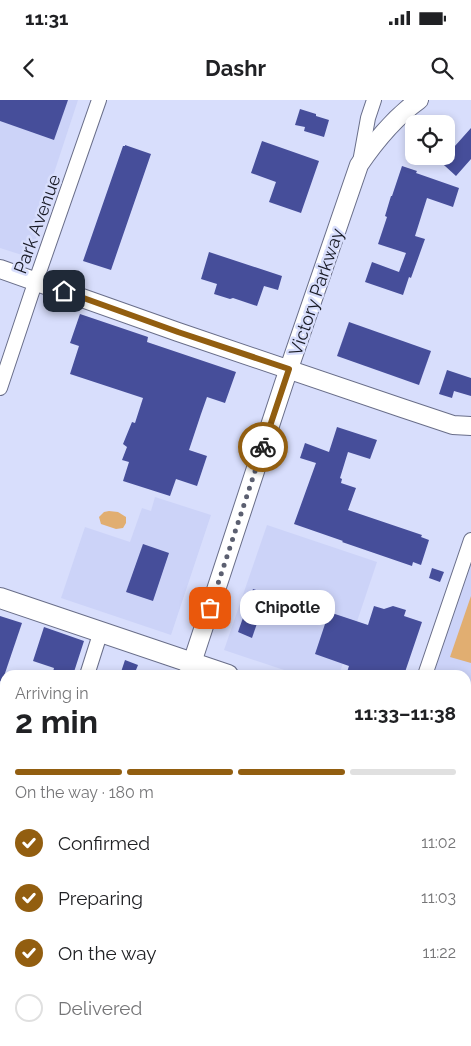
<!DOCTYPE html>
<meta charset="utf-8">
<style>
:root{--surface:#fff;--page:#f6f6f6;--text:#202124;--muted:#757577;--line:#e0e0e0;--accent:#925e10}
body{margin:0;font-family:Raleway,sans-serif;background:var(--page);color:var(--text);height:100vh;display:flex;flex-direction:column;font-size:19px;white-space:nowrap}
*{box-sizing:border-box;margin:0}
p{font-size:16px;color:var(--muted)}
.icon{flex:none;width:28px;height:28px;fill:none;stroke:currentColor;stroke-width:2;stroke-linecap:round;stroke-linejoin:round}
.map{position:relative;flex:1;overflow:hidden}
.drawer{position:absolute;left:0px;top:570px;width:471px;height:376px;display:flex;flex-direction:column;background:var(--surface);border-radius:15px 15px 0 0;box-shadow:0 2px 8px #0003}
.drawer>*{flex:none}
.fabs{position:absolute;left:405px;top:15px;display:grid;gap:10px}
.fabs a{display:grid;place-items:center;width:50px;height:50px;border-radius:10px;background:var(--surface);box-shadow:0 2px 8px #0003;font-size:25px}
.pin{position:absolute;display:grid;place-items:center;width:42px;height:42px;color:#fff;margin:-21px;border-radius:10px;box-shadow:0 2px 8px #0006}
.courier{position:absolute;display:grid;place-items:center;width:50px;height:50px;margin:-25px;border:4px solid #925e10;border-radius:50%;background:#fff;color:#222;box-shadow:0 1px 6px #0007}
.bubble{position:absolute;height:35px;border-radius:15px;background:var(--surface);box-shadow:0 2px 8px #0003;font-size:16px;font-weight:700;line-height:35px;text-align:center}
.summary em{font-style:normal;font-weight:700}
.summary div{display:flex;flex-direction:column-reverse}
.summary{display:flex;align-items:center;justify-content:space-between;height:85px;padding:0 15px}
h1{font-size:32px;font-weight:700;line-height:38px}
.bar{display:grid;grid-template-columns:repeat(4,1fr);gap:8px 5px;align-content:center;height:60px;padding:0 15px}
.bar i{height:6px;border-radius:4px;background:var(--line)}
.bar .current{background:var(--accent)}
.bar p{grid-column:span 4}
ol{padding:0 15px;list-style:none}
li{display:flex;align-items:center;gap:15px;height:55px}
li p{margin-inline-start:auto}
li .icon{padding:5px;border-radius:50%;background:var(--accent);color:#fff;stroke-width:4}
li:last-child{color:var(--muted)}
li i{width:28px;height:28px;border:2px solid var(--line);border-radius:50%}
.status{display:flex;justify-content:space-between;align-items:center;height:35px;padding:0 25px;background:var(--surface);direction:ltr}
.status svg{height:14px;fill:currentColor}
header{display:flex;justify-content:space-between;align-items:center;height:65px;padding:0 15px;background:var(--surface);font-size:22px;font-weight:700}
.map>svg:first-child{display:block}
.built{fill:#ccd3f8}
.green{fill:#e1ae71}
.building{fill:#464e9a}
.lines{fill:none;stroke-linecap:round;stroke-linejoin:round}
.minor-casing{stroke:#696e89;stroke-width:16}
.tertiary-casing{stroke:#696e89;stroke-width:20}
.secondary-casing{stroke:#696e89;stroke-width:22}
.minor{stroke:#fff;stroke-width:14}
.tertiary{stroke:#fff;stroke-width:18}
.secondary{stroke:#fff;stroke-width:20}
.done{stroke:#5b5f70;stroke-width:5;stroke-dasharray:0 9}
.route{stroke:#925e10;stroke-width:6}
.labels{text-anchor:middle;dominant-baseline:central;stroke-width:5;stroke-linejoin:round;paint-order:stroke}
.street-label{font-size:18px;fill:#181a25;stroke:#d8defc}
</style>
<div class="status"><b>11:31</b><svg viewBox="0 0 49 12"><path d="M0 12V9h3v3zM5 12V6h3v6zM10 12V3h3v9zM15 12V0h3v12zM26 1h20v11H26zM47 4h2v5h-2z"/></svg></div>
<header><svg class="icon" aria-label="back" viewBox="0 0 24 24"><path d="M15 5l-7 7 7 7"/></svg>Dashr<svg class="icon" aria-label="search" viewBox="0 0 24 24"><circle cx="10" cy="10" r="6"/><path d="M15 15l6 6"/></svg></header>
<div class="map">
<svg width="471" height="946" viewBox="0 0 471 946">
<rect width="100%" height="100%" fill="#d8defc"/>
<g class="built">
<path d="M0,0H78L54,73L55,84L31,153L22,155L0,148Z"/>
<path d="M155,397L211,415L171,535L61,498L85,427L130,442L142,408L151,411Z"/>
<path d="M267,425L377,462L339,575H299L224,550Z"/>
<path d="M471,440V663L466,661V575H425Z"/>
<path d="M471,881V932L466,930V893Z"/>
</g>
<g class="green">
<path d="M109,411L118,412L126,417V423L123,428L116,429L101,424L99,417L104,412Z"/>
<path d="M471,496V563L450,557Z"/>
</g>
<g class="building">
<path d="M0,0H68L54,40L0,21Z"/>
<path d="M300,9L316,14V16L329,20L324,37L304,31L305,27L295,25Z"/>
<path d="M471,28V59L456,76L434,56H446Z"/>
<path d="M262,41L319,61L301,113L269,102L276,82L251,73Z"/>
<path d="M125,45L151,54L111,170L83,161L123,46H125Z"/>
<path d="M402,66L417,71L416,73L459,88L453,107L427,98L415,136L425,139L411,178L409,177L403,195L365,182L372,162L399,172L406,153L378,144L387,117L385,116L391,96H392Z"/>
<path d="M209,152L282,176L278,190L264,186L257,206L233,198L230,199L214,194L217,184L201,179Z"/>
<path d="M80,214L148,237L147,242L236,272L225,303L207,297L201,314L189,350L207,356L197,386L176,379L170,396L123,381L129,362L122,360L127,347L123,344L132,322L135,323L143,298L70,274L79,246L70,243Z"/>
<path d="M349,222L431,251L419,285L337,256Z"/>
<path d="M447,270L471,278V296L454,291L452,298L439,294Z"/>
<path d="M337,327L377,340L370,359L348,352L340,378L342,379L341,383L356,388L348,410L422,435L421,437L429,440L421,465L413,462L412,466L342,442L343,441L294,424L316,363L300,358L305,343L329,352Z"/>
<path d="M143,444L169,453L153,501L126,492Z"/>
<path d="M432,468L444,472L440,482L429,478Z"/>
<path d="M253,489L267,494L252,538L238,532Z"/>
<path d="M374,506L384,509L393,506L406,510L404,516L422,522L404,575H346L349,566L315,554L329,512L368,525Z"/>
<path d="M0,516L22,523L2,582L0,581Z"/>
<path d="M44,527L84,541L73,575H62L53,572L54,568L33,561Z"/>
<path d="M125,560L138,565L134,575H120Z"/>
</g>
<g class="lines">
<g class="minor-casing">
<g id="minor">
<path d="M360,62L368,18L374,0"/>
<path d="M0,288L31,195L99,0"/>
<path d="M87,575L101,531"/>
<path d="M425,575L471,440"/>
<path d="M0,694L5,696"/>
<path d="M0,830L5,816"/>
<path d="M466,893L471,881"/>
<path d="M466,930L471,932"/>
<path d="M234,946L236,941"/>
<path d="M445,946L447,941"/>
</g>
</g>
<g class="tertiary-casing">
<g id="tertiary">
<path d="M0,169L178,232L402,308L453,325L471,326"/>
<path d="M188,575L284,283L359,65C376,40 394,18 419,0"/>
<path d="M65,946L67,941"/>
</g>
</g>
<g class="secondary-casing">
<g id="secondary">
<path d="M0,498L228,575"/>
<path d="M466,661L471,663"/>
</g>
</g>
<use href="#minor" class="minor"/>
<use href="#tertiary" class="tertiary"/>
<use href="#secondary" class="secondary"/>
</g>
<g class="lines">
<path class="done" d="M210,508L263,347"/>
<path class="route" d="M64,191L178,232L289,269L263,347"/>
</g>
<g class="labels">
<g class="street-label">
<text transform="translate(37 124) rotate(-70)">Park Avenue</text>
<text transform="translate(316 192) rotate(-71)">Victory Parkway</text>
</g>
</g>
</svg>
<div class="fabs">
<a><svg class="icon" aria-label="locate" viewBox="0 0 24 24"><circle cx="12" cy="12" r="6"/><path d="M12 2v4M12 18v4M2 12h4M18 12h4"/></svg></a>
</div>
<div class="pin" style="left:210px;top:508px;background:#ea580c"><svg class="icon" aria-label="bag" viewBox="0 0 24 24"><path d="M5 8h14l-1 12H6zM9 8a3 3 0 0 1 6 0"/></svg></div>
<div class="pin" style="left:64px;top:191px;background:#1f2937"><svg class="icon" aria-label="home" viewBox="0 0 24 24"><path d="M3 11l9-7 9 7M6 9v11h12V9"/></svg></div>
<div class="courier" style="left:263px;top:347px"><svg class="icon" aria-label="bike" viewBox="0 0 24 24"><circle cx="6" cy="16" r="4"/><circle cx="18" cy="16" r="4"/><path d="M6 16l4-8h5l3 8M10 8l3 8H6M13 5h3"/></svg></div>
<div class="bubble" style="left:240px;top:490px;width:95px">Chipotle</div>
<section class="drawer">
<div class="summary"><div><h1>2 min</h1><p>Arriving in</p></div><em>11:33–11:38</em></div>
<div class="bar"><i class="current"></i><i class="current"></i><i class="current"></i><i></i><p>On the way · 180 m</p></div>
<ol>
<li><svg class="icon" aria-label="check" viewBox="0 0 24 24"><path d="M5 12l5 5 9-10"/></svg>Confirmed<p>11:02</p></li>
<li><svg class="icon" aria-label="check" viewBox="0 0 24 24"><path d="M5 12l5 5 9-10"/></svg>Preparing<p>11:03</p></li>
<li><svg class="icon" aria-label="check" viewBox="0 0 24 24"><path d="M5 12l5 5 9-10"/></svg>On the way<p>11:22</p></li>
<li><i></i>Delivered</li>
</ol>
</section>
</div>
